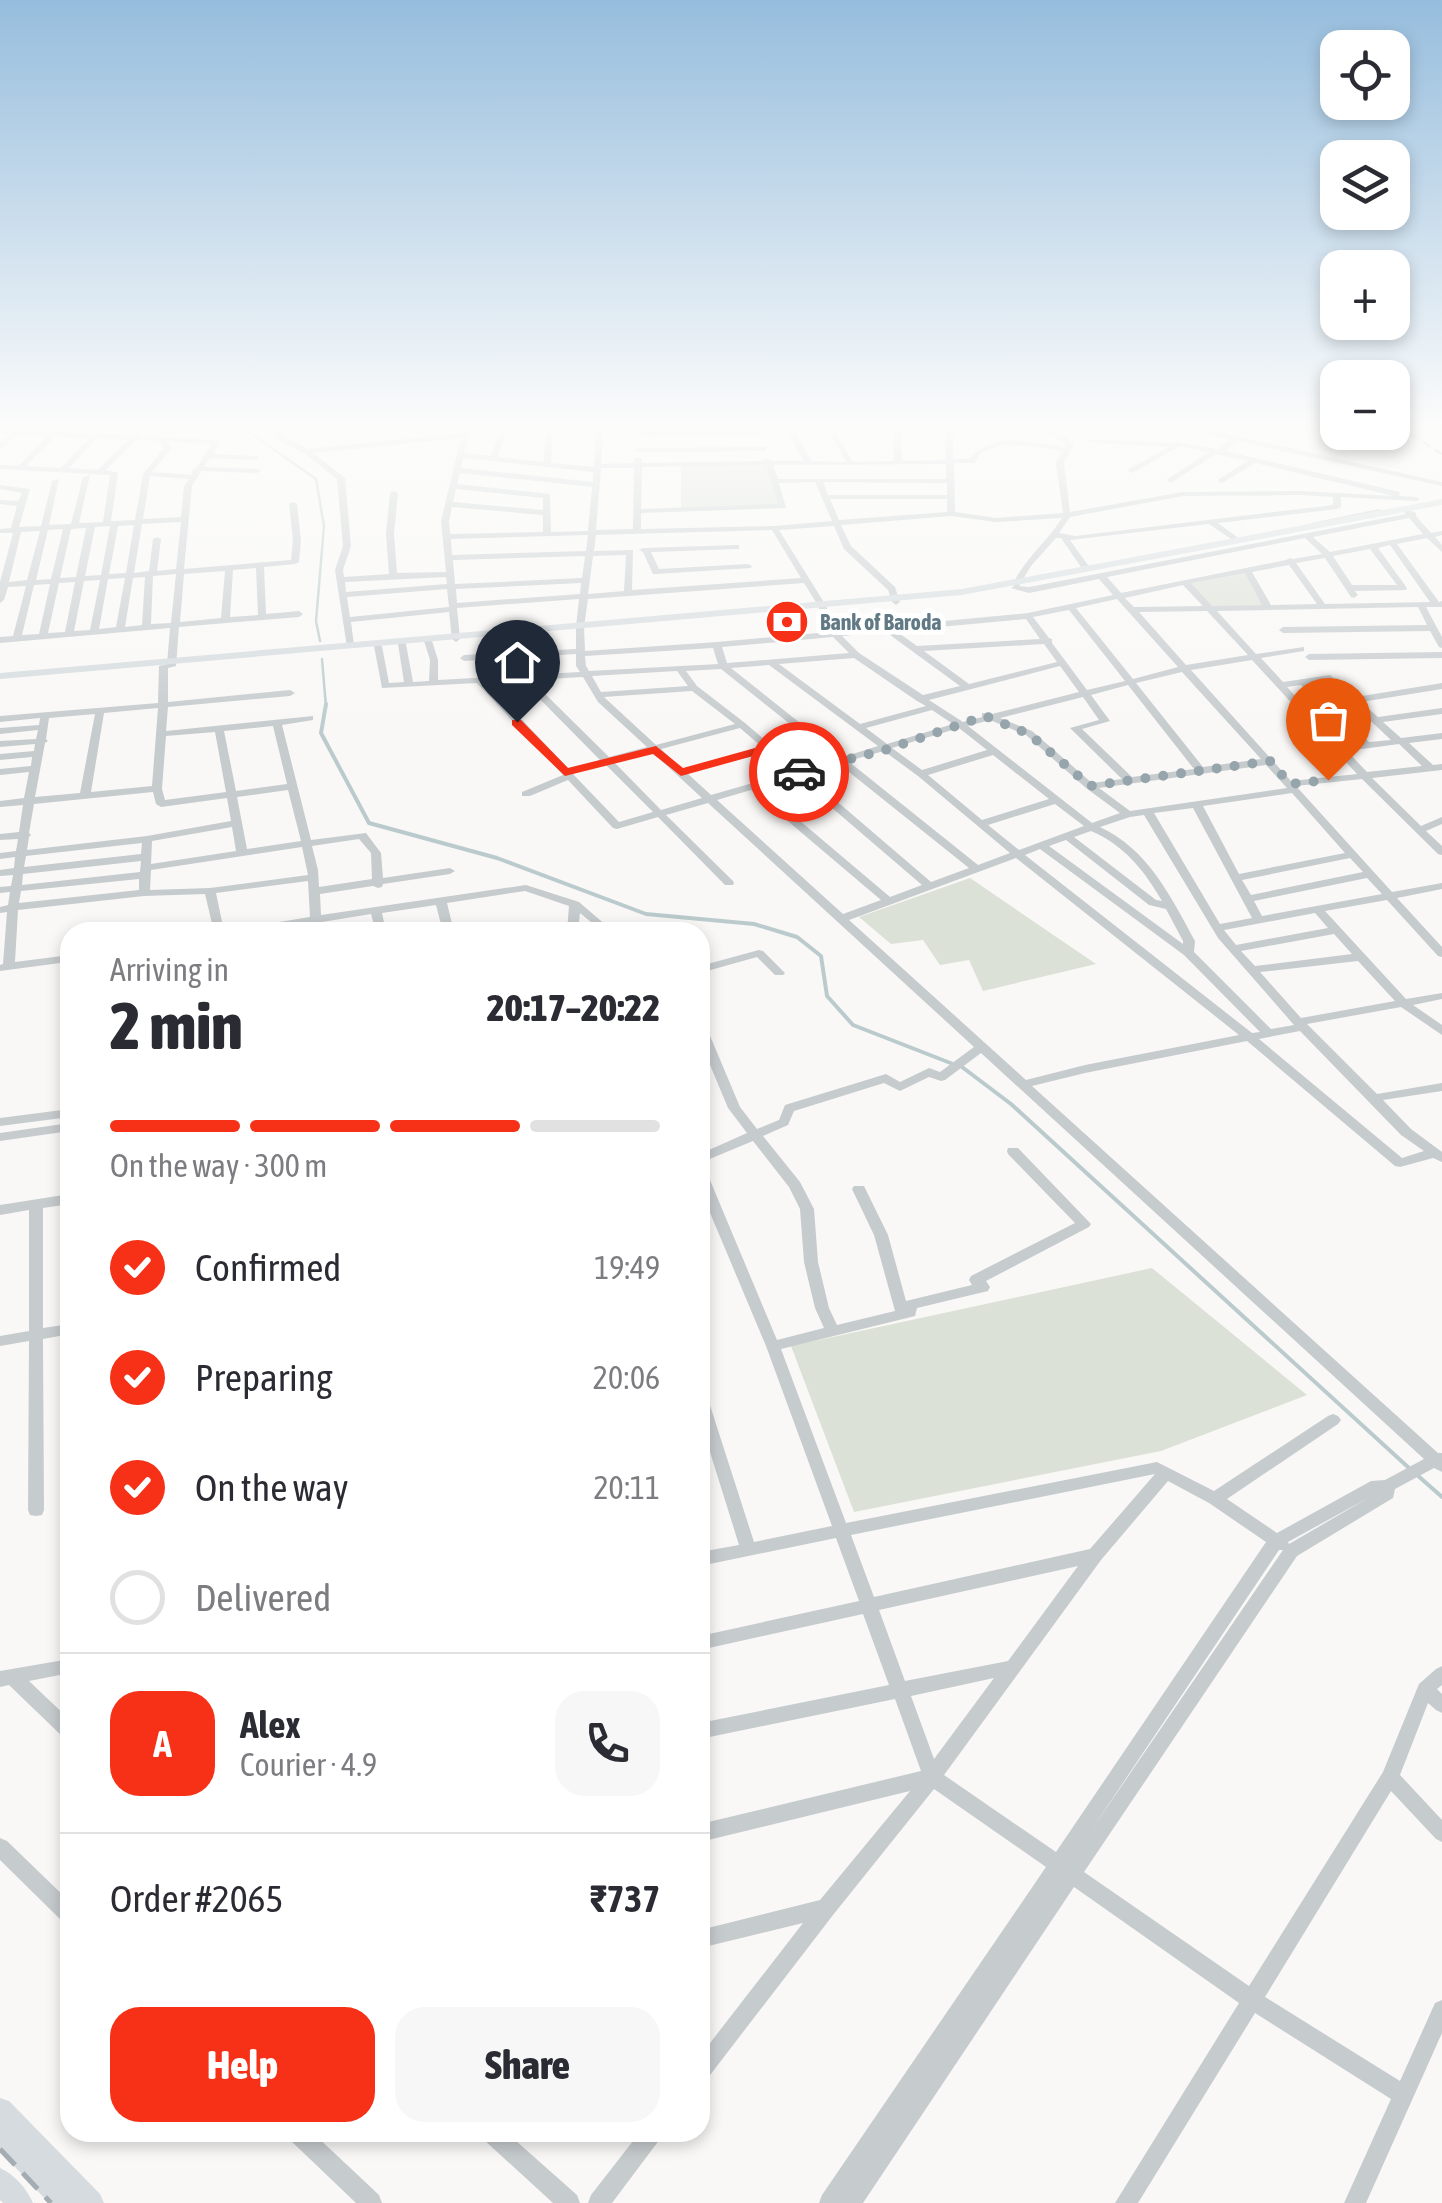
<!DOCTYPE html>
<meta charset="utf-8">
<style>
:root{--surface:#fff;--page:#f7f7f7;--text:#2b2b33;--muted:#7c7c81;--line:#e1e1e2;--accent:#f63118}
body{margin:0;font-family:"Asap Condensed",sans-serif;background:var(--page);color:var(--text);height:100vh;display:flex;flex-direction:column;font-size:38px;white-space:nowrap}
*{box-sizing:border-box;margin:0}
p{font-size:32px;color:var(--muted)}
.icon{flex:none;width:55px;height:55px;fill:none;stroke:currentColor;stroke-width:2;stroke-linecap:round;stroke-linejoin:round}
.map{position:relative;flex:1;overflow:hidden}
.drawer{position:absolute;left:60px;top:922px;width:650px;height:1220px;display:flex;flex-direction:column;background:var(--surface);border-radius:30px;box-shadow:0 5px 15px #0003}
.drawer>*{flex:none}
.fabs{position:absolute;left:1320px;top:30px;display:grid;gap:20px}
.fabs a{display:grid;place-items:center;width:90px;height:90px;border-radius:20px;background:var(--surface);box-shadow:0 5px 15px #0003;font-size:50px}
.pin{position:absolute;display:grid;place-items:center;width:85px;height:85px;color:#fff;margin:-102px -42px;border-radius:50% 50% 50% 0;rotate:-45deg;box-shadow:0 0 10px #0007}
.pin .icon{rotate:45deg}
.courier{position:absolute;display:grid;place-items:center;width:100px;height:100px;margin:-50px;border:8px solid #f63118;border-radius:50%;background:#fff;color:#222;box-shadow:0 2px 12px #0007}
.head em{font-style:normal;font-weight:800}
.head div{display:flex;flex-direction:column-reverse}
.head{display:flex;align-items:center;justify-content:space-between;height:170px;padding:0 50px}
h1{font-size:65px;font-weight:800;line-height:75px}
.bar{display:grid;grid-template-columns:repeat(4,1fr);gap:15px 10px;align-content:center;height:120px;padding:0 50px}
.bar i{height:12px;border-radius:8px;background:var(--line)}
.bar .selected{background:var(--accent)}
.bar p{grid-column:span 4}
.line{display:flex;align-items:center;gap:25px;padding:0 50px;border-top:2px solid var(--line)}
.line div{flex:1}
.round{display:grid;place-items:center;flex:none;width:105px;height:105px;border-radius:30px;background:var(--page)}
ol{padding:0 50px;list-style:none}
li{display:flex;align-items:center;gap:30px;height:110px}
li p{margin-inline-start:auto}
li .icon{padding:10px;border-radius:50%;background:var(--accent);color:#fff;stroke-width:4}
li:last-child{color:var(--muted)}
li i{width:55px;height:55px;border:5px solid var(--line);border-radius:50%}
.button{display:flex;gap:20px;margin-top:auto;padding:20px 50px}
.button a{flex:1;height:115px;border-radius:30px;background:var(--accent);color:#fff;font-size:40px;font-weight:800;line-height:115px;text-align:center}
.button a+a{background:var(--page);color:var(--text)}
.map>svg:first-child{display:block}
.green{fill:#dbe1d6}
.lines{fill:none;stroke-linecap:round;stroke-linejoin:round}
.stream-far1{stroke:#bbcbcd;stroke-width:2.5}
.stream{stroke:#bbcbcd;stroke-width:4}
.minor{fill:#c6cbce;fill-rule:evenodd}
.major{fill:#d5dbde;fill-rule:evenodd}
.rail-far1{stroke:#a3adb2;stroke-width:2.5;stroke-dasharray:10 5;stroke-linecap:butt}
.rail{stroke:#a3adb2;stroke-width:5;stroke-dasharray:22 11;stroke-linecap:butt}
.route{fill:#f63118}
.done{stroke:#96a5ac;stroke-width:10;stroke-dasharray:0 18}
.labels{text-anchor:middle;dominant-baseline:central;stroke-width:10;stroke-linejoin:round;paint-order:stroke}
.far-poi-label{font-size:22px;font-weight:bold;fill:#607984;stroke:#fff;text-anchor:start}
</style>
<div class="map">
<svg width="1442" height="2203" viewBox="0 0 1442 2203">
<rect width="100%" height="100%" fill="#f9f8f6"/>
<g class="green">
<path d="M681,463H769L783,506L681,509Z"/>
<path d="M1247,570L1267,605L1209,607L1185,582Z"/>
<path d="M970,878L1096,964L983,991L969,960L940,965L923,940L891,944L859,917Z"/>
<path d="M1152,1268L1307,1395L1161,1451L854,1512L791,1346Z"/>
</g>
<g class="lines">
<g class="stream-far1">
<path d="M239,425L316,479L324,526L316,621L320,641"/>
<path d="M322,659L326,707"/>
</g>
<g class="stream">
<path d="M326,704L321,733L369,823L497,858L646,914L754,924L797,937L821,956L827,996L853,1025L953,1064"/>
<path d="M962,1067L1011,1104L1409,1468"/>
<path d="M1416,1474L1442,1497"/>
</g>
<g class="minor">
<path d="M59,425H66L60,432L93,434L101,425H108L101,434L132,436L143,425H150L140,436L217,440L221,442L213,454L258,456L259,458L255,460L210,458L204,467L257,469L261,471L257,473L201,471L192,486L184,569L291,560L293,540L289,504L293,502L297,504L301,540L299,562L295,564L264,567L266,614L299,611L303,614L299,617L179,627L176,666L168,668V702L290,690L295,693L290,696L168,707L166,731L313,716V720L282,725L311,840L366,833L381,853L383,878L450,868L455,871L450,874L383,884L382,887L378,888L373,886L320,894L321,915L526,885L579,902L614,932H603L580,913L578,932H567L569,906L525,891L447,903L454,932H443L436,905L382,913L386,932H376L371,914L322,922V932H312L311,923L248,932H214L205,894L144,896L18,910L15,962L70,955V1010L64,1006L60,963L0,971V965L3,964L7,912L0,913V907L8,905L10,892L0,893V887L11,886L13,875L0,876V870L14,868L15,857L0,859V853L16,851L18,839L0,840V834L19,832L23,805L0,807V801L24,798L29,772L0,775V769L31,766L32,757L0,760V754L34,751L35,744L0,747V741L36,739L38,730L0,734V728L39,725L40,718L0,722V716L158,703L159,666L167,664L170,628L0,643V637L13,636L26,586L8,587L4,600L0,603V582L13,533H0V529L11,528L17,506L0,504V500L18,501L22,493L0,489V485L30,489L19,527L41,526L52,481L59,479L49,525L71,524L83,477L90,475L79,523L103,522L110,475L0,469V465L18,466L48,436L19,434L0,449V443L11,434L0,433V429L15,430L19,428L23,430L52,432ZM56,436L89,438L61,468L26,466ZM97,438L128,440L98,470L69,468ZM136,440L159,441L164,448L143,474L135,520L111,521L118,473L106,470ZM167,442L212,444L197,467L193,469L192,475L152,472L172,448ZM150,476L189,479L184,486L181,517L143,519ZM181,522L176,569L157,571L161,539L157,537L153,539L149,571L134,573L142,524ZM134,525L126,573L109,574L118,526ZM110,526L101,575L85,576L95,527ZM86,528L76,577L60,578L71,529ZM63,529L51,579L36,580L48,530ZM40,531L27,580L9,582L21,532ZM256,568L258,615L230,617L233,570ZM225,571L221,618L180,622L184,574ZM176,574L171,623L151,624L153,576ZM145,577L142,625L125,627L133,578ZM125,578L116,627L99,629L108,579ZM100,580L90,630L74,631L84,581ZM75,582L65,632L48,633L59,583ZM50,584L39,634L22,635L34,585ZM158,708L152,786L91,792L104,713ZM95,714L80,793L35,797L45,743L48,741L46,739L49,718ZM273,726L287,784L236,791L224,731ZM215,732L226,792L165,800L162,789L166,736ZM288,790L301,841L247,849L237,797ZM153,792L156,804L161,807L227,798L231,821L147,836L27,850L29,837L31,835L29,833L34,804ZM232,827L236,851L151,864L152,841ZM359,839L371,853L372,879L319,887L318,870L312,846ZM142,843L141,854L24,867L26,856ZM302,847L308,875L210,888L150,890L151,870ZM141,861L140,872L22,885L23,874ZM139,879V890L19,903L21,891ZM308,881L310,917L224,931L216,893Z"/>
<path d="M263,425H271L287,438L308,449L462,433L463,425H470V428L663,425L660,427L603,429L601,464L634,463V459L638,457L642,459V463L764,461L767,458L771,461H803L785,425H792L811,461L846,462L825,425H832L853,462L894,461L893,425H901L902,461L946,460L945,425H953V459H969C993,431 1033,442 1065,447L1066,445L1044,430L1023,425H1049L1074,444L1064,463L1070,512L1183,492L1300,491L1394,496L1255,463L1222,483L1218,481L1219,479L1248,461L1216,454L1171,483L1167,481L1168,479L1209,452L1180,446L1132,473L1128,471L1129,469L1169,447L1091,443L1087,441L1091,439L1175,443L1179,442L1218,449L1230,439L1171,425H1184L1236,436L1442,482V486L1237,441L1225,451L1400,492L1399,496L1416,497L1420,499L1416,501L1341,497V507L1337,509L1218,523L1237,537V541H1234L1209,524L1070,540L1090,568L1086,570H1083L1061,538H1056L1031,566L1019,586L1029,587L1406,514L1403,511L1407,509L1416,513V516L1431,533L1442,531V535L1435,537L1442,545V552L1427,538L1397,544L1439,602L1442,601V607H1426L1442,637V648L1439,647L1430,631L1283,633L1279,630L1283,627L1427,625L1418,607L1217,611L1256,654L1304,647V651L1261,658L1283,682L1330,675L1356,697L1442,683V689L1361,702L1378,717L1442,708V714L1383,722L1401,738L1442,733V739L1409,743L1433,765L1442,764V770L1372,778L1421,826L1442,817V824L1426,831L1442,846V855L1438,854L1362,779L1296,786L1392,892L1442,883V889L1397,898L1442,947V957L1438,956L1387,900L1325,911L1406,999L1442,993V999L1413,1005L1442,1025V1035L1401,1007L1307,1024L1377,1094L1442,1083V1091L1383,1100L1411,1129L1442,1152V1162L1433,1158L1400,1167L1395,1166L1247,1041L1085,1073L1032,1086L1438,1453H1442V1472L1434,1468L1395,1489L1393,1498L1297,1556L1084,1872L1249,1986L1383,1772L1419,1684L1436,1669L1442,1666V1685L1437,1689L1442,1694V1713L1436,1710L1428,1703L1400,1775L1442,1820V1842L1436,1839L1391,1791L1265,1997L1400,2081L1435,2003L1442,2000V2033L1366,2203H1344L1391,2099L1255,2013L1138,2203H1115L1239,2003L1074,1887L863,2203H819L822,2195L1046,1867L934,1789L833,1915L707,2079L700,2082V2056L803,1923L700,1948V1930L820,1900L910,1791L700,1842V1824L921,1771L895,1699L700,1739V1723L889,1685L863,1614L700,1650V1636L859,1601L836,1538L700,1566V1552L739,1545L700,1420V1390L705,1392L707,1396L754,1542L832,1526L766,1346L700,1189V1169L707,1173L777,1340L824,1328L815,1308L804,1262L800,1209L789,1187L753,1141L700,1163V1154L747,1133L728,1108L700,1041V1028H706L708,1031L740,1107L757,1129L779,1120L785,1105L886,1074L900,1082L929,1068L940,1072L974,1047L708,803L666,815L733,881L734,883L733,885H725L658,817L617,829L613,828L568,780L530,796H522V792L563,775L477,683L382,688L374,646L375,644L382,646L389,683L404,682L398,644L402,641L406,644L413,682L429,681L430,660L424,641L428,638L432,641L438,660V680L580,672L576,666V654L464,661L460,658L464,655L576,649V627L579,599L457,608L460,639L456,642L452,639L449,612L351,622L354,645L347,647L335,570L343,546L337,479L304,453L281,442ZM596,429L594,467L551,463L553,431ZM546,431L544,462L498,457L506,432ZM469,432H499L491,456L464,453ZM461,438L441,521L446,572L397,573L394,534L398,493L394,491L390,493L386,534L389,574L344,577L343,570L351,546L345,478L313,453ZM1001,445L1029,446L1062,451L1056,463L1063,513L996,518L955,512L954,463H974L981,453ZM463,458L593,472V482L461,468ZM946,464V479H778L773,465ZM766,465L778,504L641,509L642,467ZM601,468H634L633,529L596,530ZM460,473L592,487L588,531L551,532L550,494L457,484ZM815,482L832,521L774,526L641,529V513L786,508L779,483ZM823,482L947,483V495H828ZM456,489L543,498V510L453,502ZM1300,495L1333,497V505L1075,536L1059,533L1070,517L1183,496ZM830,499H947V512L839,520ZM452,507L543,515V532L450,534L449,521ZM951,516L996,522L1062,518C1047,542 1025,558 1013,584L1014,586L1011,588L1029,593L1099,579L1113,595L1028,613L838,631L825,604L779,530L834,526L844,549L888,590L892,602L896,605L900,602L895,587L851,546L841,525ZM1409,518L1423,534L1330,552L1313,537ZM772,530L801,578L632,590L633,550L594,551L596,535ZM588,535L586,551L452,555L451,539ZM1305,538L1322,554L1293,559L1290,558L1286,560L1121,593L1107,577ZM1390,545L1430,602L1325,604L1296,563L1325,558L1351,597L1354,598L1358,595L1355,591L1406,590L1407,588L1378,548ZM1370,549L1397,585H1352L1333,556ZM626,555L624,591L588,594L593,556ZM585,556L582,578L455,584L453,560ZM1289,565L1317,604L1271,605L1252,572ZM1245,573L1262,605L1212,606L1191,583ZM446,577L447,584L346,592L345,582ZM581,583L580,594L457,603L456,589ZM804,583L817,604L829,632L717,642L585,651L584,627L588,599ZM1183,585L1203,606L1134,607L1125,598ZM447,589L449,607L350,617L347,597ZM1117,599L1178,667L1133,679L1076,608ZM1069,610L1125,681L1087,690L1052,643V639L1049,638L1033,617ZM1207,611L1248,655L1186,665L1139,612ZM1026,619L1040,639L917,646L896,631ZM886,632L960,686L923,695L859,653L842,636ZM833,637L849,653L727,663L722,647ZM1044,644L1057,662L969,684L924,651ZM713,648L718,664L589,671L586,666L585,656ZM854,658L917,701L926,706L860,724L779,664ZM1252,660L1357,774L1291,781L1191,670ZM769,665L878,746L843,757L731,668ZM1060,666L1079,692L992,714L982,713V717L963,722L929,700ZM721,669L834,759L799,769L745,723L697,686L686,671ZM677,671L688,686L601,692L592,676ZM1182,672L1261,759L1203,767L1136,683ZM583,677L598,702L647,747L609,757L531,680ZM522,681L600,760L568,768L487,683ZM1328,681L1391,740L1369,742L1310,684ZM1128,685L1194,769L1132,777L1082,729L1110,721L1091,695ZM1301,685L1359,744L1342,746L1287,687ZM692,691L735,724L656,745L604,697ZM1083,697L1099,720L1070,728L1122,779L1092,783L1032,731L1000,718ZM932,710L953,724L887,744L866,728ZM990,720L1026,735L1086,788L1120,813L1092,823L968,726ZM740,728L762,747L682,769L661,749ZM959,728L987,750L922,770L892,748ZM1399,744L1422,766L1367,772L1347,751ZM884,751L918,776L1010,853L978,865L848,761ZM652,752L702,798L661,810L614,762ZM767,752L791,772L711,795L687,773ZM993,755L1049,799L982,820L928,775ZM605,764L653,812L619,822L572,773ZM839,764L969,868L931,882L805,774ZM1266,765L1287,788L1130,811L1099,788ZM796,777L922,885L890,897L760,787ZM751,790L881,900L843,914L717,800ZM1292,793L1345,853L1239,874L1203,806ZM1055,804L1084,826L1019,850L988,825ZM1193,808L1252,918L1220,924L1154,813ZM1144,815L1218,938L1294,1025L1271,1029L1194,952L1195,941C1171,897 1148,849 1100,827L1130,817ZM1091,831C1124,845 1144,870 1162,901L1156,900L1074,837ZM1066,840L1149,905L1166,909L1183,941V944L1049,846ZM1040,849L1184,955L1260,1032L1252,1033L1025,855ZM1016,858L1239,1035L1085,1065L1026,1080L849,920ZM1350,858L1363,872L1251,895L1242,880ZM1367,878L1382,894L1262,916L1254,901ZM1315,913L1328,928L1236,945L1224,930ZM1334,934L1352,954L1255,966L1241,951ZM1358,961L1395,1001L1301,1018L1260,972ZM1300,1031L1401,1135L1424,1151L1402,1158L1259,1039ZM981,1053L1424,1459L1385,1480L1371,1481L1277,1533L1227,1499L1338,1424L1341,1420L1338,1416L1333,1414L1328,1416L1214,1491L1157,1462L846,1523L781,1349L903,1319L915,1316L917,1308L988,1291L990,1287L986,1281L1089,1227L1091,1224L1018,1148H1008L1007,1151L1008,1154L1075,1223L971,1276L969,1280L972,1285L906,1301L888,1235L864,1186H854L852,1189L874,1235L895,1311L837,1325L829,1308L818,1262L814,1209L800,1182L763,1136L788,1125L794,1111L884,1083L900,1091L929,1077L941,1081L945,1080ZM1155,1474L1090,1549L874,1597L851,1535ZM1168,1481L1209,1503L1266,1542L1056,1852L944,1775L1101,1560ZM1368,1498L1289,1544L1288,1542ZM1279,1550H1283L1090,1832ZM1078,1566L1008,1661L905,1681L879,1610ZM994,1678L934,1759L911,1696Z"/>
<path d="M292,425H299L309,434L302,436Z"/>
<path d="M756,431H759V435L645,436L641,434L645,432Z"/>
<path d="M766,447V451H763L638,452L634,450L638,448Z"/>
<path d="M1379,509L1383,511L1382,513L1315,525L1311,523Z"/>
<path d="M736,545H739V549L651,552L659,569L748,564L752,566L751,568L656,574H653L643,552L639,550L643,548Z"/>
<path d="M1442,652V658L1309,660L1305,657L1309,654Z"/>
<path d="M759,950L763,951L785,973L783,975H775L757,957L700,973V966Z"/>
<path d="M70,1109V1117L0,1126V1118Z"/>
<path d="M70,1123V1131L0,1141V1133Z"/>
<path d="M70,1194V1204L43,1208V1328L70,1324V1334L43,1339L44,1510L42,1515L36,1516L30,1515L28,1510L29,1341L0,1346V1336L29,1331V1210L0,1215V1205Z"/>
<path d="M70,1659V1673L29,1681L70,1720V1740L64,1738L9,1685L0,1687V1671Z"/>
<path d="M0,1838L7,1841L70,1902V1924L63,1922L0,1860Z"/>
<path d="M286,2132H312L379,2195L382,2203H356L289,2139Z"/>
<path d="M480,2132H506L577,2195L580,2203H553L483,2139Z"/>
<path d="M640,2132H663L660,2139L612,2203H588L591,2195Z"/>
</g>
<g class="major">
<path d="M1442,499V505L962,595L0,679V673L962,589Z"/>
<path d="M0,2098L9,2101L100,2194L104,2203H49L0,2151Z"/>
<path d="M0,2168C14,2174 27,2189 33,2203H3L0,2200Z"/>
</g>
<path class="rail-far1" d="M1397,425L1442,454"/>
<path class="rail" d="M0,2149L51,2203"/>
</g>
<linearGradient id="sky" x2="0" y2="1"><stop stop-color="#96bddd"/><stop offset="0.58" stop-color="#fcfcfb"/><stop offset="1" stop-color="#fcfcfb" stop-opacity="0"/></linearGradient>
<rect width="1442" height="734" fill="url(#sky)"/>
<path class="route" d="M512,720H521L568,768L656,746L683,768L766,745L805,772L794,775L764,753L681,776L653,754L565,776L512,725Z"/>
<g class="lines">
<path class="done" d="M799,772L885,750L985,716L1029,734L1090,786L1270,761L1290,784L1328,780"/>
</g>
<defs>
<g id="bank-disc" transform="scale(2.25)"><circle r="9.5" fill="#f63118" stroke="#fff"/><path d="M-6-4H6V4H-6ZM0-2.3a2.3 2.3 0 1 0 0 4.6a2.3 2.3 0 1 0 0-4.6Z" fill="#fff"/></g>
</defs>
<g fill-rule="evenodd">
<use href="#bank-disc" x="787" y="622"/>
</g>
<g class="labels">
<g class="far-poi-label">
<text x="820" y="622">Bank of Baroda</text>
</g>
</g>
</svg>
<div class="fabs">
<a><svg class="icon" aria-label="locate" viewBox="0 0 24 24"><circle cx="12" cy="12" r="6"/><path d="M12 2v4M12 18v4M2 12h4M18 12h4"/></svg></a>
<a><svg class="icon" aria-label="layers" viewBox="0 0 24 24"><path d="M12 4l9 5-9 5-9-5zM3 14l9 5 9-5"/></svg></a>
<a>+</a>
<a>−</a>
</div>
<div class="pin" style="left:1328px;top:780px;background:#ea580c"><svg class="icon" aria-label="bag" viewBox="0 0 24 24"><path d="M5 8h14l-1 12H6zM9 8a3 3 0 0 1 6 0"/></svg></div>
<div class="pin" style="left:517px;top:722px;background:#1f2937"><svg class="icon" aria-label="home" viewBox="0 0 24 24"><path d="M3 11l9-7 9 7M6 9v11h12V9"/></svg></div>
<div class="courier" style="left:799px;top:772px"><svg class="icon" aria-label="car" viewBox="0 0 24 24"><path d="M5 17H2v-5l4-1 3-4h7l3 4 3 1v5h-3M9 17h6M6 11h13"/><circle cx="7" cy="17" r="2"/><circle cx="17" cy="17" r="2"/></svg></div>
<section class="drawer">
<div class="head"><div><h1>2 min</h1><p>Arriving in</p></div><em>20:17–20:22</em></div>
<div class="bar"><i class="selected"></i><i class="selected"></i><i class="selected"></i><i></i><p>On the way · 300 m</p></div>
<ol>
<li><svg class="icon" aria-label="check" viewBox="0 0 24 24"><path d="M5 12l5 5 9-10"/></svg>Confirmed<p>19:49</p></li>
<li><svg class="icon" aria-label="check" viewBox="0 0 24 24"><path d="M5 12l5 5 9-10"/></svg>Preparing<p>20:06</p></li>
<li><svg class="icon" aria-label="check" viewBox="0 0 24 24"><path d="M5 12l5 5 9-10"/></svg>On the way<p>20:11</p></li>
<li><i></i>Delivered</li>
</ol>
<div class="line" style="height:180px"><b class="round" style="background:var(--accent);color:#fff">A</b><div><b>Alex</b><p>Courier · 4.9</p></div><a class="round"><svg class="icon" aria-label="phone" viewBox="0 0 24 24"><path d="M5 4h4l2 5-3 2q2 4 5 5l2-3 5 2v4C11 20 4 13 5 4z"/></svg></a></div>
<div class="line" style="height:130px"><div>Order #2065</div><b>₹737</b></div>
<div class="button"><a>Help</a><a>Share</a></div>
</section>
</div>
